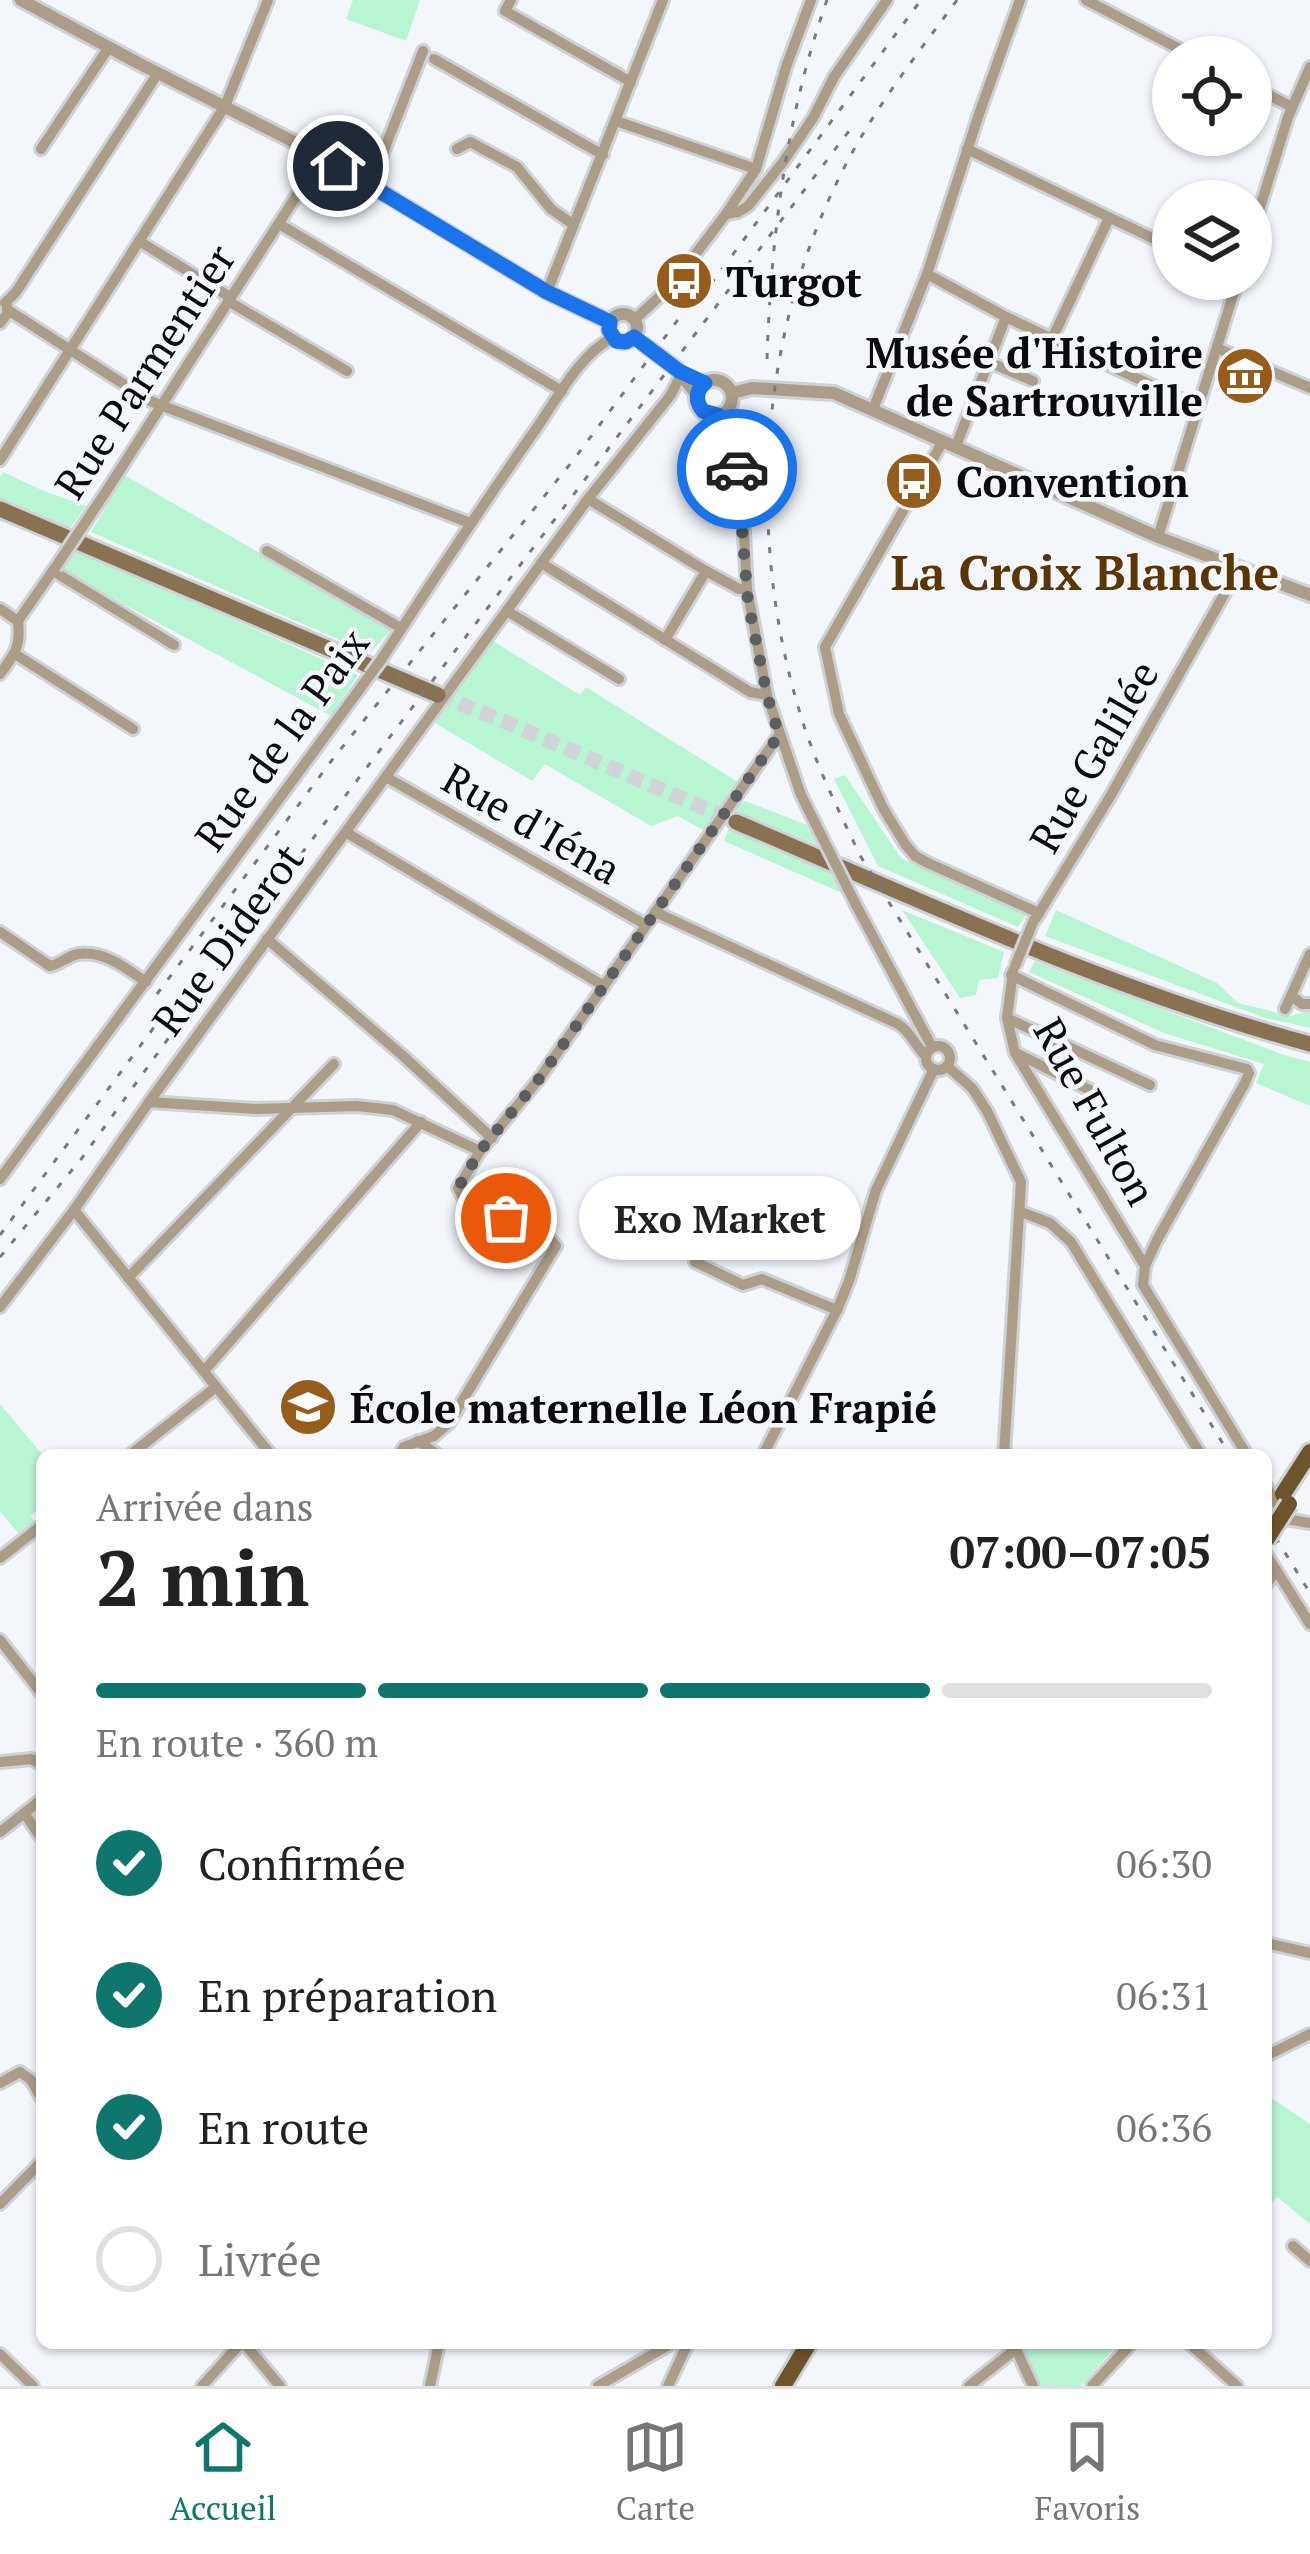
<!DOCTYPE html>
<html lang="fr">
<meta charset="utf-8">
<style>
:root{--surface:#fff;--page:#f2f2f2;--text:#222;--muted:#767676;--line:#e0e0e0;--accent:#0f766e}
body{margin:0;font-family:"PT Serif",serif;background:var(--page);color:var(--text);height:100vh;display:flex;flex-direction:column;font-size:45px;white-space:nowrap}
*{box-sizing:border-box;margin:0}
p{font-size:39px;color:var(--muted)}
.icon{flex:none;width:66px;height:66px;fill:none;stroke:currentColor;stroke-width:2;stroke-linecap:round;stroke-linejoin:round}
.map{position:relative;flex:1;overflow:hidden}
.sheet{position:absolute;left:36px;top:1449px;width:1236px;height:900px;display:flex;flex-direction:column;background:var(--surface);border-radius:18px;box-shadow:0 3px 9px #0004}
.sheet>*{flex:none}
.buttons{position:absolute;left:1152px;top:36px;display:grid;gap:24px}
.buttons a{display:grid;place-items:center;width:120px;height:120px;border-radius:50%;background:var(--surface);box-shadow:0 3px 9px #0004;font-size:60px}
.pin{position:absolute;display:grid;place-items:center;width:102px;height:102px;color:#fff;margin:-51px;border:6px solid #fff;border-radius:50%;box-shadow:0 3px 12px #0007}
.courier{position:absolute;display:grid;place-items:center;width:120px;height:120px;margin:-60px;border:9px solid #1a73e8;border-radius:50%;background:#fff;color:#222;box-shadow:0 3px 15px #0007}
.bubble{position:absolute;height:84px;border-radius:42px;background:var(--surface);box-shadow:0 3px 9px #0004;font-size:39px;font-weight:800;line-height:84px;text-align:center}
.overview em{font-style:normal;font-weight:800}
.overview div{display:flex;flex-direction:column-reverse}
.overview{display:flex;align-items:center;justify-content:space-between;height:204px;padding:0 60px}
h1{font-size:78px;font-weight:800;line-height:90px}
.bar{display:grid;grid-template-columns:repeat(4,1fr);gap:18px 12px;align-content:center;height:144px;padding:0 60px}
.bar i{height:15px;border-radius:9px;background:var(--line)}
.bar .current{background:var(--accent)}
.bar p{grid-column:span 4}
ol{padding:0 60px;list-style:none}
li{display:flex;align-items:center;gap:36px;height:132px}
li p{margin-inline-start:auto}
li .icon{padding:12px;border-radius:50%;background:var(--accent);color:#fff;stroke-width:4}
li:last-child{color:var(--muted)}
li i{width:66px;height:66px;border:6px solid var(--line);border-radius:50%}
.dock{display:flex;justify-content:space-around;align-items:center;height:168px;border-top:3px solid var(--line);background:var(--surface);font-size:33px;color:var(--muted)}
.dock a{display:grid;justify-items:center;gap:6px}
.dock .current{color:var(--accent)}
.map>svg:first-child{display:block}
.green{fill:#b8f5d3}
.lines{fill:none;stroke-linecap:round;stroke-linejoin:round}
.secondary-tunnel{stroke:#d0d4d8;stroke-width:15;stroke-dasharray:15 8;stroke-linecap:butt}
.minor-casing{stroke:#ced1d6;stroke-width:16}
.tertiary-casing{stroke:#ced1d6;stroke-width:18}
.secondary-casing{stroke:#ced1d6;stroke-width:21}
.primary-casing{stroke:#ced1d6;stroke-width:22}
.minor{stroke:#ac9d88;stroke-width:10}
.tertiary{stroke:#ac9d88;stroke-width:12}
.secondary{stroke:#887252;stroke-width:15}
.primary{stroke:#6e542b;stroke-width:16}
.rail{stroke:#787b7e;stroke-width:3;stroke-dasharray:6 12;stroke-linecap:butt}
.minor-bridge-casing{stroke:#ced1d6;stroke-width:16;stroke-linecap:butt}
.tertiary-bridge-casing{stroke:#ced1d6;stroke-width:18;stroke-linecap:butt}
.primary-bridge-casing{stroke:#ced1d6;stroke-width:22;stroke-linecap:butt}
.minor-bridge{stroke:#ac9d88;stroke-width:10}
.tertiary-bridge{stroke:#ac9d88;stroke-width:12}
.primary-bridge{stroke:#6e542b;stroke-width:16}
.done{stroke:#5c5e61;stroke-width:12;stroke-dasharray:0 21.6}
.route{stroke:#1a73e8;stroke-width:15}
.labels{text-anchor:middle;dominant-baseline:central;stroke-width:9;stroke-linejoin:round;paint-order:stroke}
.poi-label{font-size:42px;font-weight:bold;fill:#0a0b0d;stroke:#f3f7fc;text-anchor:start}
.street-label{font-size:42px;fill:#0a0b0d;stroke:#f3f7fc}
.quarter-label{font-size:48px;font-weight:bold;fill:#5c3504;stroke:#f3f7fc}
</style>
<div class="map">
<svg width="1310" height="2386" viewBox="0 0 1310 2386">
<rect width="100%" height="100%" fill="#f3f7fc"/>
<g class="green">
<path d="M353,0H420L406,41L346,19Z"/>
<path d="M3,472L44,491L86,506L68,531L0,501V477Z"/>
<path d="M124,475L392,629L370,653L91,532Z"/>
<path d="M76,550L358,675L331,716L62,571Z"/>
<path d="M493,641L580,695L586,687L738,782L703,830L678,816L651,826L545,764L532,781L435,723Z"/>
<path d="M845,775L901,858L1026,915L1018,927L878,866L834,779Z"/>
<path d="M745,801L807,825L817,845L736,811L740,803Z"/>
<path d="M729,828L831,870L842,893L724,841Z"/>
<path d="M902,910L1004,952L998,978L979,980L976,995L960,998Z"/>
<path d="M1056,910L1217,983L1238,1003L1291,1016L1310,1010V1028L1265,1018L1045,936Z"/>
<path d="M1035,961L1284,1055L1310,1062V1106L1256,1083L1264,1064L1164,1033L1029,972Z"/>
<path d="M0,1404L43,1455L42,1506L30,1516L34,1521L19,1534L0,1511Z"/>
<path d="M1267,2095L1310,2124V2224L1277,2197L1266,2210Z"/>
<path d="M1023,2343H1119L1081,2386H1038L1021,2346Z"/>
</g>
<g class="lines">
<path class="secondary-tunnel" d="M438,695L508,723L734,821"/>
<g class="minor-casing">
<g id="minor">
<path d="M511,0L505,11L631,82"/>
<path d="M1086,0L1195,57"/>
<path d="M434,59L603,155"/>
<path d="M1251,86L1292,107"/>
<path d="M616,121L756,169"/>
<path d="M41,149L109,47"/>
<path d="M457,149L470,142L517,167L551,209L574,225"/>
<path d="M967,149L1173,248"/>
<path d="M370,186L423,51"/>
<path d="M726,214L738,212L748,206L783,162L813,118L834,77L887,0"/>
<path d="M279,224L562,391"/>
<path d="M1251,237L1288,117L1310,67"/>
<path d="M139,241L230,297"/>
<path d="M927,274L1006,317L1198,407"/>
<path d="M547,292L663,0"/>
<path d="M228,301L347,371"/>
<path d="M5,303L16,292L158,73"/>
<path d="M8,310L150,401L470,523"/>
<path d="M634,320L671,286L726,214L756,169L786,67L811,0"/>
<path d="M0,323L7,314V306"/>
<path d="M1052,339L1109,218"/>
<path d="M1217,348L1310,388"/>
<path d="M989,362L1033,381"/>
<path d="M873,409L927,274L979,114L1020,0"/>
<path d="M719,415L737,469L742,497L747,589L767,695L801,795"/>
<path d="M943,441L825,647L839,714L883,808L905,844L915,856L928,863L1039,913"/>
<path d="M956,446L1006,317"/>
<path d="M0,460L225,106L268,0"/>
<path d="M109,487L322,156"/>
<path d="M588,499L706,571L739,589H747"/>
<path d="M1158,537L1238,279"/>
<path d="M267,551L401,628"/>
<path d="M541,563L750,692L767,695"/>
<path d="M53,571L174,645"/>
<path d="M0,609L18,621"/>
<path d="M507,611L619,679"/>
<path d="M18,621L54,569"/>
<path d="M665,640L706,571"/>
<path d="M15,654L133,729"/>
<path d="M381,660C432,582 482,505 536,429C557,399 579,355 612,338"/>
<path d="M0,674C15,654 21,646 18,621"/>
<path d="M386,777L646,925"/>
<path d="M347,833L604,986"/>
<path d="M856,905L932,1047"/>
<path d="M655,912L898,1024C911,1032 915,1046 926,1056"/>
<path d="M1036,918L1111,795L1239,568"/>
<path d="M0,932L50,966C60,964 68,956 78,954C104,950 126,968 146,982"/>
<path d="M267,939L402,1055L492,1138"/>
<path d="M1013,971L1007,1018L1015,1053L1145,1266"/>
<path d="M1011,975L1155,1045L1247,1069L1249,1073L1245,1083L1157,1240L1145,1266L1143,1285L1247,1455"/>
<path d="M1292,996L1302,1004H1310"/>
<path d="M1285,1009L1310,954"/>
<path d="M1007,1018L1150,1085"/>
<circle cx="938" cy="1058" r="12"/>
<path d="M1018,1054L1092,1091"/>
<path d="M947,1066L972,1088L987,1111L1021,1182L1004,1455"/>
<path d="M149,1102L256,1109L357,1106L393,1110L480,1151"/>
<path d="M0,1179L370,675"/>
<path d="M74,1210L271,1455"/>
<path d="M1021,1212L1050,1223L1071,1242L1201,1455"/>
<path d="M695,1262L743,1285L762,1279L837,1310"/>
<path d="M128,1278L334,1064"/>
<path d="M0,1307L74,1210L149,1102L588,499L670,396L680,377"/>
<path d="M204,1371L421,1122"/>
<path d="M418,1441L438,1455"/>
<path d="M130,1455L216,1387"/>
<path d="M399,1455L404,1447L434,1436L449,1423L556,1246L549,1238L464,1199L458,1188L480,1151L539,1079L779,735"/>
<path d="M763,1455L837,1310L849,1281L876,1190L934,1069"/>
<path d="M1266,1486L1286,1519L1310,1523"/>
<path d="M1266,1554L1310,1624"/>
<path d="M0,1558L42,1525"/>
<path d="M1266,1585L1276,1570"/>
<path d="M0,1640L42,1694"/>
<path d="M0,1762L31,1759L42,1765"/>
<path d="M24,1813L42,1839"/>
<path d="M0,1832L42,1799"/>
<path d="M1266,1943L1310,1953"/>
<path d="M1266,2056L1310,2034"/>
<path d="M0,2083L20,2072L31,2080L42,2099"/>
<path d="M0,2204L42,2161"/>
<path d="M1293,2246L1310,2261"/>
<path d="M244,2343L280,2386"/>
<path d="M1011,2343L1016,2349L1033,2386"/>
<path d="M1189,2343L1237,2386"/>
<path d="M0,2354L33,2386"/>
<path d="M202,2386L241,2343"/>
<path d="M430,2386L439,2343"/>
<path d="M598,2386L672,2343"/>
<path d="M668,2386L688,2343"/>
<path d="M969,2386L1016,2349"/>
<path d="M1092,2386L1132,2343"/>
</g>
</g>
<g class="tertiary-casing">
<g id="tertiary">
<path d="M21,0L138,63L322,156L547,292L610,322"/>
<circle cx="623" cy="328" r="14"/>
<path d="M677,369L697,395"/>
<circle cx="714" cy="398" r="18"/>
<path d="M732,393L752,388L834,393L1158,537L1310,595"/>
</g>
</g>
<g class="secondary-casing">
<g id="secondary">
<path d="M0,509L438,695"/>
<path d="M736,822C925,902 1112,991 1310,1044"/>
</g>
</g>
<g class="primary-casing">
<g id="primary">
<path d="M1283,1494L1310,1452"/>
<path d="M783,2386L809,2343"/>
</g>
</g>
<use href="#minor" class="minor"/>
<use href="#tertiary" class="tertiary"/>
<use href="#secondary" class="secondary"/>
<use href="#primary" class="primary"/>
<g class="rail">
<path d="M957,0C916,56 872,111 841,174C755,344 746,552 806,732C821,775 841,816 861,857L1230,1455"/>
<path d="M711,284L921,0"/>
<path d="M767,359C771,237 786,116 827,0"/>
<path d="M157,994L332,760L575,458L717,267"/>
<path d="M0,1235L189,980"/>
<path d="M0,1257L82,1158L305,849L849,131"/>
<path d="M1266,1522L1310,1593"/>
</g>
<g class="minor-bridge-casing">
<g id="minor-bridge">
<path d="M55,568L109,487"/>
<path d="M370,675L381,660"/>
<path d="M801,795L856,905"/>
<path d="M1015,966L1034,920"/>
</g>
</g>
<g class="tertiary-bridge-casing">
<path id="tertiary-bridge" d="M642,343L677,369"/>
</g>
<g class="primary-bridge-casing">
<path id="primary-bridge" d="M1266,1540L1289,1504"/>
</g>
<use href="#minor-bridge" class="minor-bridge"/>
<use href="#tertiary-bridge" class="tertiary-bridge"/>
<use href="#primary-bridge" class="primary-bridge"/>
</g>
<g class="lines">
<path class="done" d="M506,1218L460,1195L458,1188L480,1151L539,1079L779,735L767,695L748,602L737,469"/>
<path class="route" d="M338,166L547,292L610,322L609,330L616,341L626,342L634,337L679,371L705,383C695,391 695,401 703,411L718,415L737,469"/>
</g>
<defs>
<g id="bus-disc" transform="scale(3)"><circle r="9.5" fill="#965c19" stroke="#f3f7fc"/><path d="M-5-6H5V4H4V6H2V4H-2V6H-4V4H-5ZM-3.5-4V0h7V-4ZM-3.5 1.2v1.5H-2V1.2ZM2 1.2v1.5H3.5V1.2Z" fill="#fff"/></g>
<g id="museum-disc" transform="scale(3)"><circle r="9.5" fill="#965c19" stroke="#f3f7fc"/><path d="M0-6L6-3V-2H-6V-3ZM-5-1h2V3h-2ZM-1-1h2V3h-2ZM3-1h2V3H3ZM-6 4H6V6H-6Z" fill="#fff"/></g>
<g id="school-disc" transform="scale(3)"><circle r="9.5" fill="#965c19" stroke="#f3f7fc"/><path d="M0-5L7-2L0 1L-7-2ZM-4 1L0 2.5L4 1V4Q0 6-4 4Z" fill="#fff"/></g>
</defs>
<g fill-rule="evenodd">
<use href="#bus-disc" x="684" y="281"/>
<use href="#museum-disc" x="1245" y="376"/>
<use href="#bus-disc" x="914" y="481"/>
<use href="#school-disc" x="308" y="1407"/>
</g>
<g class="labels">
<g class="poi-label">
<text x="726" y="281">Turgot</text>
<text x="1203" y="352" text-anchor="end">Musée d'Histoire<tspan x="1203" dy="48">de Sartrouville</tspan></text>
<text x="956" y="481">Convention</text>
<text x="350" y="1407">École maternelle Léon Frapié</text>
</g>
<g class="street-label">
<text transform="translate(144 371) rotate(-57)">Rue Parmentier</text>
<text transform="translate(281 739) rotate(-54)">Rue de la Paix</text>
<text transform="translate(1093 756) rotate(-60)">Rue Galilée</text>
<text transform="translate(532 823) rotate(30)">Rue d'Iéna</text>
<text transform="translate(227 939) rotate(-54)">Rue Diderot</text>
<text transform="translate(1096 1111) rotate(61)">Rue Fulton</text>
</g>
<g class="quarter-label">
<text x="1085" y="572">La Croix Blanche</text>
</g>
</g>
</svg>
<div class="buttons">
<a><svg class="icon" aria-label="locate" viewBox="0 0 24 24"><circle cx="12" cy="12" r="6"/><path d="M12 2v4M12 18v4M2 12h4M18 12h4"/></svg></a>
<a><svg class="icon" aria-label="layers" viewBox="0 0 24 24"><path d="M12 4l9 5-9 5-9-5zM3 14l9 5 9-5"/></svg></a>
</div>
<div class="pin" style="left:506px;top:1218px;background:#ea580c"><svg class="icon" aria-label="bag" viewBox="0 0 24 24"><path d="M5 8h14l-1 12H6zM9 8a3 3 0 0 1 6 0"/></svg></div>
<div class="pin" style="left:338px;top:166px;background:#1f2937"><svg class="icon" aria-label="home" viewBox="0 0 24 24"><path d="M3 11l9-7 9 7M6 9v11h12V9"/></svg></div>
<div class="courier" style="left:737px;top:469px"><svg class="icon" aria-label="car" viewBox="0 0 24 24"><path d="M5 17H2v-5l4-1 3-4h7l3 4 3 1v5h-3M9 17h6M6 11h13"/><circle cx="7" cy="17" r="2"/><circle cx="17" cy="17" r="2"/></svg></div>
<div class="bubble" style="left:579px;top:1176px;width:282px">Exo Market</div>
<section class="sheet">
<div class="overview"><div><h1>2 min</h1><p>Arrivée dans</p></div><em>07:00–07:05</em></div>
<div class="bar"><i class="current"></i><i class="current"></i><i class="current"></i><i></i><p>En route · 360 m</p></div>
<ol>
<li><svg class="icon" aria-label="check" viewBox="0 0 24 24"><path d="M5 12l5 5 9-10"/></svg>Confirmée<p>06:30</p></li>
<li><svg class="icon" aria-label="check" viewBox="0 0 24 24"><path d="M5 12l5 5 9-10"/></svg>En préparation<p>06:31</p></li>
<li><svg class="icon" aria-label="check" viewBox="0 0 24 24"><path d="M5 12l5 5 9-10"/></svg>En route<p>06:36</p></li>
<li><i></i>Livrée</li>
</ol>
</section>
</div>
<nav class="dock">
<a class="current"><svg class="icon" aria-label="home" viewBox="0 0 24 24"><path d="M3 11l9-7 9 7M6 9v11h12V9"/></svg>Accueil</a>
<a><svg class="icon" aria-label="map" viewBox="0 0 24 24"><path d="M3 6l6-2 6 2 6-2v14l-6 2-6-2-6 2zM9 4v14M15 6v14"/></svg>Carte</a>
<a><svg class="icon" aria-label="saved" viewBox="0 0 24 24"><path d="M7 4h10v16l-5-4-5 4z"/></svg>Favoris</a>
</nav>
